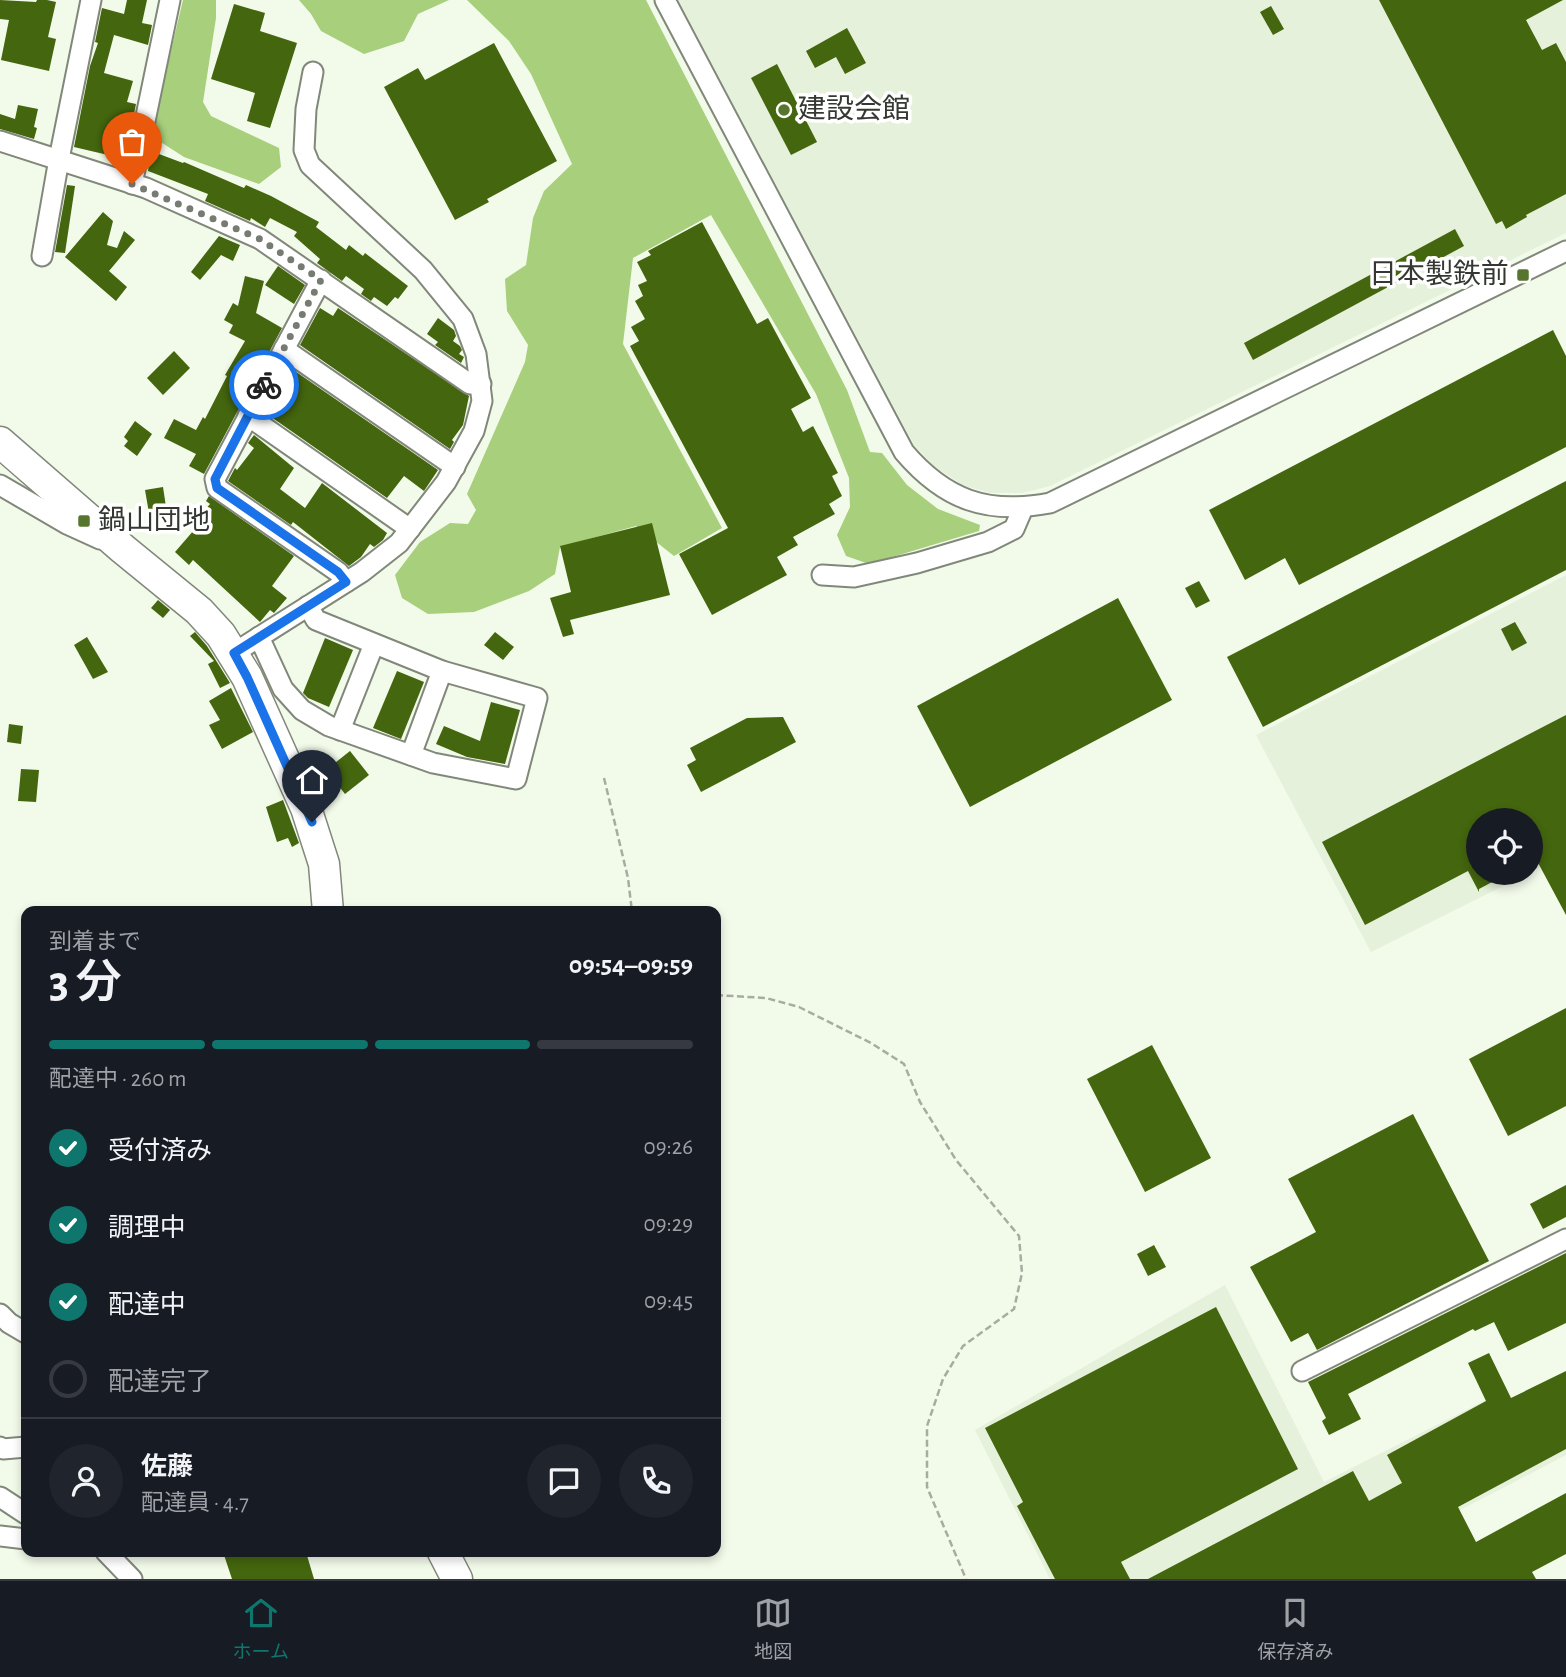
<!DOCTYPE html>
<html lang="ja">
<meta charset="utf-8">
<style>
:root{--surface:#171b24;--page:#20242c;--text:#f1f3f6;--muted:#9ea1a6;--line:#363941;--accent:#0f766e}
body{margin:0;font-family:"Alegreya Sans","Noto Sans JP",sans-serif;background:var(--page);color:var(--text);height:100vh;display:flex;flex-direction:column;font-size:26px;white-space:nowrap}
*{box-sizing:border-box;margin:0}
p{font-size:23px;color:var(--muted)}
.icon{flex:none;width:38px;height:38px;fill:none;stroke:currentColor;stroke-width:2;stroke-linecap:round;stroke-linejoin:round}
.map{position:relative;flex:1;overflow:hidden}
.drawer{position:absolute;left:21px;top:906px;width:700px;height:651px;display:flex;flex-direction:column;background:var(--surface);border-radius:14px;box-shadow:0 4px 10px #0003}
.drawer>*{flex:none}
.controls{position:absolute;left:1466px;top:808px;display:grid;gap:14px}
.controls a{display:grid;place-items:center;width:77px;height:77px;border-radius:50%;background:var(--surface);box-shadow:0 4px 10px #0003;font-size:35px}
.pin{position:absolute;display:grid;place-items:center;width:60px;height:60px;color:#fff;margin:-72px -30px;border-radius:50% 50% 50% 0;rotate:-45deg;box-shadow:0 0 7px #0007}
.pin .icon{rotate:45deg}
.courier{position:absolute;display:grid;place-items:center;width:70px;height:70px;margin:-35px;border:5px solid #1a73e8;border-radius:50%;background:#fff;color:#222;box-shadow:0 2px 9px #0007}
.headline em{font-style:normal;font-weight:600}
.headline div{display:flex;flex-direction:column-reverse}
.headline{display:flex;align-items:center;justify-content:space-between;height:119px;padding:0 28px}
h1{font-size:46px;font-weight:600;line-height:52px}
.bar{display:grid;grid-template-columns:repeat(4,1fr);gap:10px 7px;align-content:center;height:84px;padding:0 28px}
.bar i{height:9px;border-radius:5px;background:var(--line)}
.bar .selected{background:var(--accent)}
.bar p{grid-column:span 4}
.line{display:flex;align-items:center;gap:18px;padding:0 28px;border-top:2px solid var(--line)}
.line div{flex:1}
.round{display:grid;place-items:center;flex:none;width:74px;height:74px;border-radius:37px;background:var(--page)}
ol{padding:0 28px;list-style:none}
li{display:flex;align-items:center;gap:21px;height:77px}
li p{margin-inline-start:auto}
li .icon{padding:7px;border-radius:50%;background:var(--accent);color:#fff;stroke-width:4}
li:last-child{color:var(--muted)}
li i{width:38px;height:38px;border:4px solid var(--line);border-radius:50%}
.dock{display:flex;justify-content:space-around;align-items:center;height:98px;border-top:2px solid var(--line);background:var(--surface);font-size:19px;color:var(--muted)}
.dock a{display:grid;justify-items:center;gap:4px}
.dock .selected{color:var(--accent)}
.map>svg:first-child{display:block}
.built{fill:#e5f1da}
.forest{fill:#a7cf7c}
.building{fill:#44660e}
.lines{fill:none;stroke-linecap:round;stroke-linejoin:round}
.minor-casing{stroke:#81887a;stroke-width:23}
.highway-casing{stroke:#81887a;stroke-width:33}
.path{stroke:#a6aca0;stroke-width:2.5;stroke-dasharray:7 3.5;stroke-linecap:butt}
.minor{stroke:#fff;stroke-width:19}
.highway{stroke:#fff;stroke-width:30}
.done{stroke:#777c72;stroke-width:7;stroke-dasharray:0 12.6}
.route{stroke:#1a73e8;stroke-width:9}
.poi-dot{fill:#56762d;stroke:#fff;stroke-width:2.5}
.labels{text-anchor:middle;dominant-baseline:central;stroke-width:7;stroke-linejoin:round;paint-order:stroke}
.poi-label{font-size:28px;fill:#353832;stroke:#fff;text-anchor:start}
</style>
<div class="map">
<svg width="1566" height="1579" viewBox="0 0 1566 1579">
<rect width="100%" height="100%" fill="#f2faea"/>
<g class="built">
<path d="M678,0H1566V233L1050,486L1022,493H990L963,485L935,467L914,445Z"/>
<path d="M1566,575V854L1531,872V821H1479V873H1529L1371,952L1256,735Z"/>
<path d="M1225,1285L1324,1482L1484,1401L1499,1430L1566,1396V1455L1328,1579H1050L975,1430Z"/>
</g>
<g class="forest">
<path d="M183,0H216V18L203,102L211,116L279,148L281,167L259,184L184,157L156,139V113Z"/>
<path d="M299,0H449L418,14L404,41L364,54L321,31L311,14Z"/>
<path d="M467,0H646L847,390L870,452L882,453L907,485L938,509L980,525L979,531L869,564L846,556L837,535L850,507L849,478L816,394L711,215L633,258L623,344L722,528L674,556L636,526L560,547L555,574L529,591L474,612L428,614L402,598L395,575L420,542L450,523L468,524L476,510L467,494L525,362L528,345L507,311L505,279L526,265L533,218L544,191L572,164L531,74L509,41Z"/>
</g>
<g class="building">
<path d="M0,0L36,2L37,0H47L56,2L48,37L56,39L49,71L1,60L9,20L0,19Z"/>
<path d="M127,0H147L142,23L152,25L148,45L114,35L104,73L133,81L127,102L136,104L125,159L74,147L90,66L98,43L95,42L102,8L124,14Z"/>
<path d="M1379,0H1563L1526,20L1542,50L1556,43L1566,62V194L1526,215L1527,217L1506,229L1502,221L1496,224Z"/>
<path d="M234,4L265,13L260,31L297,43L270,128L247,121L255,93L211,79Z"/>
<path d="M1271,6L1284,29L1273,35L1260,12Z"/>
<path d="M847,28L866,63L845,74L836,57L815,68L806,51Z"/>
<path d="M494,43L557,161L487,199L489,202L455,220L384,87L418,68L425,80Z"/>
<path d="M777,64L817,142L791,155L751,78Z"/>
<path d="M18,105L38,109L34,127L37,128L34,139L0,129V114L15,119Z"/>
<path d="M151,151L183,163L184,162L244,188L246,185L271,196L319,222L316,227L346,250L349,245L363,256L365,253L408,286L398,299L395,297L387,306L374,297L371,301L361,294L364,289L346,276L342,281L317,263L320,259L294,236L297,232L270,218L265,227L251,218L250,221L205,201L208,194L148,171Z"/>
<path d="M67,185L75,186L65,253L55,252Z"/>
<path d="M103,212L113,221L107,245L117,248L124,231L135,240L109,271L127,287L116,301L65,257Z"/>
<path d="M702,222L757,324L768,318L811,398L791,409L803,432L813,426L838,473L832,476L842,496L829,504L835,514L793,537L798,545L777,557L787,575L712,615L679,554L728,528L630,346L639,341L631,327L645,319L635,301L643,296L638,285L647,281L637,262L651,255L648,251Z"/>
<path d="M1455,229L1464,246L1253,360L1244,343Z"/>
<path d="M219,236L240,245L233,261L221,255L200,280L191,272Z"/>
<path d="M278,266L305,285L294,304L265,285Z"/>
<path d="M245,276L264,281L256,313L282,328L204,474L189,466L196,454L164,438L174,419L196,430L203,417L205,419L227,376L225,375L245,341L229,333L233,325L224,320L233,303L238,306Z"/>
<path d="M320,308L333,316L338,308L469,396L463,425L452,440L454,442L450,449L300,345Z"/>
<path d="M438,318L454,330L456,336L453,341L460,346L462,350L459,354L464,357L461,363L435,345L438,342L427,334Z"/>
<path d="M1553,330L1566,356V447L1299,585L1285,558L1245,580L1209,510Z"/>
<path d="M174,351L190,368L163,395L147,378Z"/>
<path d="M289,367L438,470L424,491L404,476L387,498L264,412Z"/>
<path d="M135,421L152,434L137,456L124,446L128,441L124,437Z"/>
<path d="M254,435L294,468L280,489L305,508L322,483L387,533L383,540L374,547L370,544L361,557L349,566L293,522L291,525L228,481L235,468L237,470L254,448L248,443Z"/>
<path d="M1566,481V570L1263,727L1227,657Z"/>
<path d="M163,487L168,520L157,527L149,513L145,490Z"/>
<path d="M209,496L294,556L272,586L287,598L274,613L270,610L260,622L193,560L189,565L175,552L194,530L190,527L210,504L206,501Z"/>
<path d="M652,523L670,595L570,620L574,634L563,637L550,598L571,592L560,546Z"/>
<path d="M1199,581L1210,601L1196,608L1185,588Z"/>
<path d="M1118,598L1172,700L970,807L917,706Z"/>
<path d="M158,600L170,610L163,618L151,608Z"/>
<path d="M1515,622L1527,643L1512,651L1501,629Z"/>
<path d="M195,632L207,646L230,683L220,688L208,664L214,661L190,636Z"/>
<path d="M495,632L514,647L503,660L484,645Z"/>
<path d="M87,637L108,672L93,679L74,645Z"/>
<path d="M325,638L353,650L329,707L308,698L303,693Z"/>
<path d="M397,671L424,682L401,739L373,728Z"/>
<path d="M231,688L253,732L222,749L209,725L220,720L209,701Z"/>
<path d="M491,702L520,710L505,764L467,757L436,744L444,726L480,741Z"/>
<path d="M1566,715V915L1536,859L1531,862V821H1479V873H1509L1479,889V892L1468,871L1365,925L1322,842Z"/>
<path d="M783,717L796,742L701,792L687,765L696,760L690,748L747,718Z"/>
<path d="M9,724L23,726L21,744L7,742Z"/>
<path d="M350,751L369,775L345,794L326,770Z"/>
<path d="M21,769L39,770L36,802L18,801Z"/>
<path d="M283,800L299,843L292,847L288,838L277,842L266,807Z"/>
<path d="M1566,1008V1106L1508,1136L1469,1059Z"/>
<path d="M1152,1045L1211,1158L1145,1192L1087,1079Z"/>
<path d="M1413,1114L1489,1261L1317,1350L1308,1333L1291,1342L1250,1267L1316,1232L1288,1179Z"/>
<path d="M1566,1185V1217L1543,1229L1530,1204Z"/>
<path d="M1154,1245L1166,1267L1148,1276L1137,1254Z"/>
<path d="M1566,1253V1323L1508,1351L1494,1322L1475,1331L1473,1329L1348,1394L1361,1419L1329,1435L1322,1421L1326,1418L1308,1382Z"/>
<path d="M1216,1307L1298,1469L1121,1562L1130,1579H1055L1017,1506L1023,1502L985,1428Z"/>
<path d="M1489,1353L1511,1398L1566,1371V1449L1458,1507L1476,1542L1566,1493V1554L1532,1572L1536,1579H1148L1353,1471L1369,1501L1402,1483L1387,1455L1486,1401L1468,1363Z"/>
<path d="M223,1552H306L314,1579H232Z"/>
</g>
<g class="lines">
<g class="minor-casing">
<g id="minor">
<path d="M665,0L904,452C945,500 987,515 1050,503L1566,251"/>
<path d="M0,141L146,188L260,239L470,384H481"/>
<path d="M132,184L170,0"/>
<path d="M42,256L59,159L91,0"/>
<path d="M321,280L215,479L217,488L338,572L346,582"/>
<path d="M284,349L455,467"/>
<path d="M248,416L410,529"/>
<path d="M0,485L67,524L100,539"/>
<path d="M822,575L854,577L917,563L988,542L1014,529L1023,508"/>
<path d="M259,637L283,689L302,710L329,726L433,763L516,779L537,698L442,671L316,620L308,606"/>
<path d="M234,653L362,572L399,543L446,482L474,431L482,401L476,354L463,319L423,270L310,165L304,150L306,109L313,72"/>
<path d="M340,730L374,644"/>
<path d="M411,755L442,671"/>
<path d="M0,1314L9,1323L26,1333"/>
<path d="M1302,1371L1566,1239"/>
<path d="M0,1447L3,1449L26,1447"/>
<path d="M0,1497L26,1514"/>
<path d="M0,1536L26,1539"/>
<path d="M106,1552L132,1579"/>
</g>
</g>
<g class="highway-casing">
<g id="highway">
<path d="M0,442L123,549L199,611L221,635L247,677L306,808L324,864L328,912"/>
<path d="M443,1552L457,1579"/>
</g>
</g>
<g class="path">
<path d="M604,778L628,878L632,912"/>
<path d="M716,995L766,998L799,1007L871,1043L904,1064L920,1102L956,1160L1019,1236L1022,1273L1014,1309L963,1346L943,1379L927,1426V1487L966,1579"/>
</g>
<use href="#minor" class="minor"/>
<use href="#highway" class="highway"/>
</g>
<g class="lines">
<path class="done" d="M132,184L260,239L321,280L264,385"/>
<path class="route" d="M264,385L215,479L217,488L338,572L346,582L234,653L247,677L312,822"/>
</g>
<g class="poi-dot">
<circle cx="784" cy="110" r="7"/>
<rect x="1516" y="268" width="14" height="14" rx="3.5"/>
<rect x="77" y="514" width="14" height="14" rx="3.5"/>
</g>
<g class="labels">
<g class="poi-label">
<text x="798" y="110">建設会館</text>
<text x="1509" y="275" text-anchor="end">日本製鉄前</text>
<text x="98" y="521">鍋山団地</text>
</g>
</g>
</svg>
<div class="controls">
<a><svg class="icon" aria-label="locate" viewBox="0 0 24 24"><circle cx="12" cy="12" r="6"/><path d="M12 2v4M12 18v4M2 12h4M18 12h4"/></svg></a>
</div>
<div class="pin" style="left:132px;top:184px;background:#ea580c"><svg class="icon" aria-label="bag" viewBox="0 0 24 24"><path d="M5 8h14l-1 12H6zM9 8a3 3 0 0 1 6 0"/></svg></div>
<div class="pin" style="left:312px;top:822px;background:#1f2937"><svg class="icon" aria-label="home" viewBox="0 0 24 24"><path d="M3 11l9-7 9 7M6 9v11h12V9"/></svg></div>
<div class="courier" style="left:264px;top:385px"><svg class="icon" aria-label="bike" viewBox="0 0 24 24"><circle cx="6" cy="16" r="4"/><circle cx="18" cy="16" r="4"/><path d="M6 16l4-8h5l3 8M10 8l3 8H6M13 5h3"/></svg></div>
<section class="drawer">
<div class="headline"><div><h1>3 分</h1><p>到着まで</p></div><em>09:54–09:59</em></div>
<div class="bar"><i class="selected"></i><i class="selected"></i><i class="selected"></i><i></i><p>配達中 · 260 m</p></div>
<ol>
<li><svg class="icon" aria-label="check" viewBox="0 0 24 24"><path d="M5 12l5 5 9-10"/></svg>受付済み<p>09:26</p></li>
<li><svg class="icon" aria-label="check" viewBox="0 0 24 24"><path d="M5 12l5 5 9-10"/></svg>調理中<p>09:29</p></li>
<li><svg class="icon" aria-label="check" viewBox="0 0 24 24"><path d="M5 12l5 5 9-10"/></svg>配達中<p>09:45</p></li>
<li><i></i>配達完了</li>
</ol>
<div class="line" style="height:126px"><a class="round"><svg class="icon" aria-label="person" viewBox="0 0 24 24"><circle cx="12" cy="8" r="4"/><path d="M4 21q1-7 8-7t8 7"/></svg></a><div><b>佐藤</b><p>配達員 · 4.7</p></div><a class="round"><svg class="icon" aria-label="chat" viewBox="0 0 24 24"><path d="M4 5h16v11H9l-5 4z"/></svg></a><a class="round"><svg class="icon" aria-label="phone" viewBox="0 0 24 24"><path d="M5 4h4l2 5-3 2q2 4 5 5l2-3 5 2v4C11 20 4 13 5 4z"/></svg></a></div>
</section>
</div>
<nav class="dock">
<a class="selected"><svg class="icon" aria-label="home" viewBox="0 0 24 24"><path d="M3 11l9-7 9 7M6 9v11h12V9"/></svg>ホーム</a>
<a><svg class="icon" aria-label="map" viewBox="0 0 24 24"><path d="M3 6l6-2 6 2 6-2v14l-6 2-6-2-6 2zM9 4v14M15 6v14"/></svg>地図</a>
<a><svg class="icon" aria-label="saved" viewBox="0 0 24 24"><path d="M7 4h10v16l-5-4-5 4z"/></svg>保存済み</a>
</nav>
